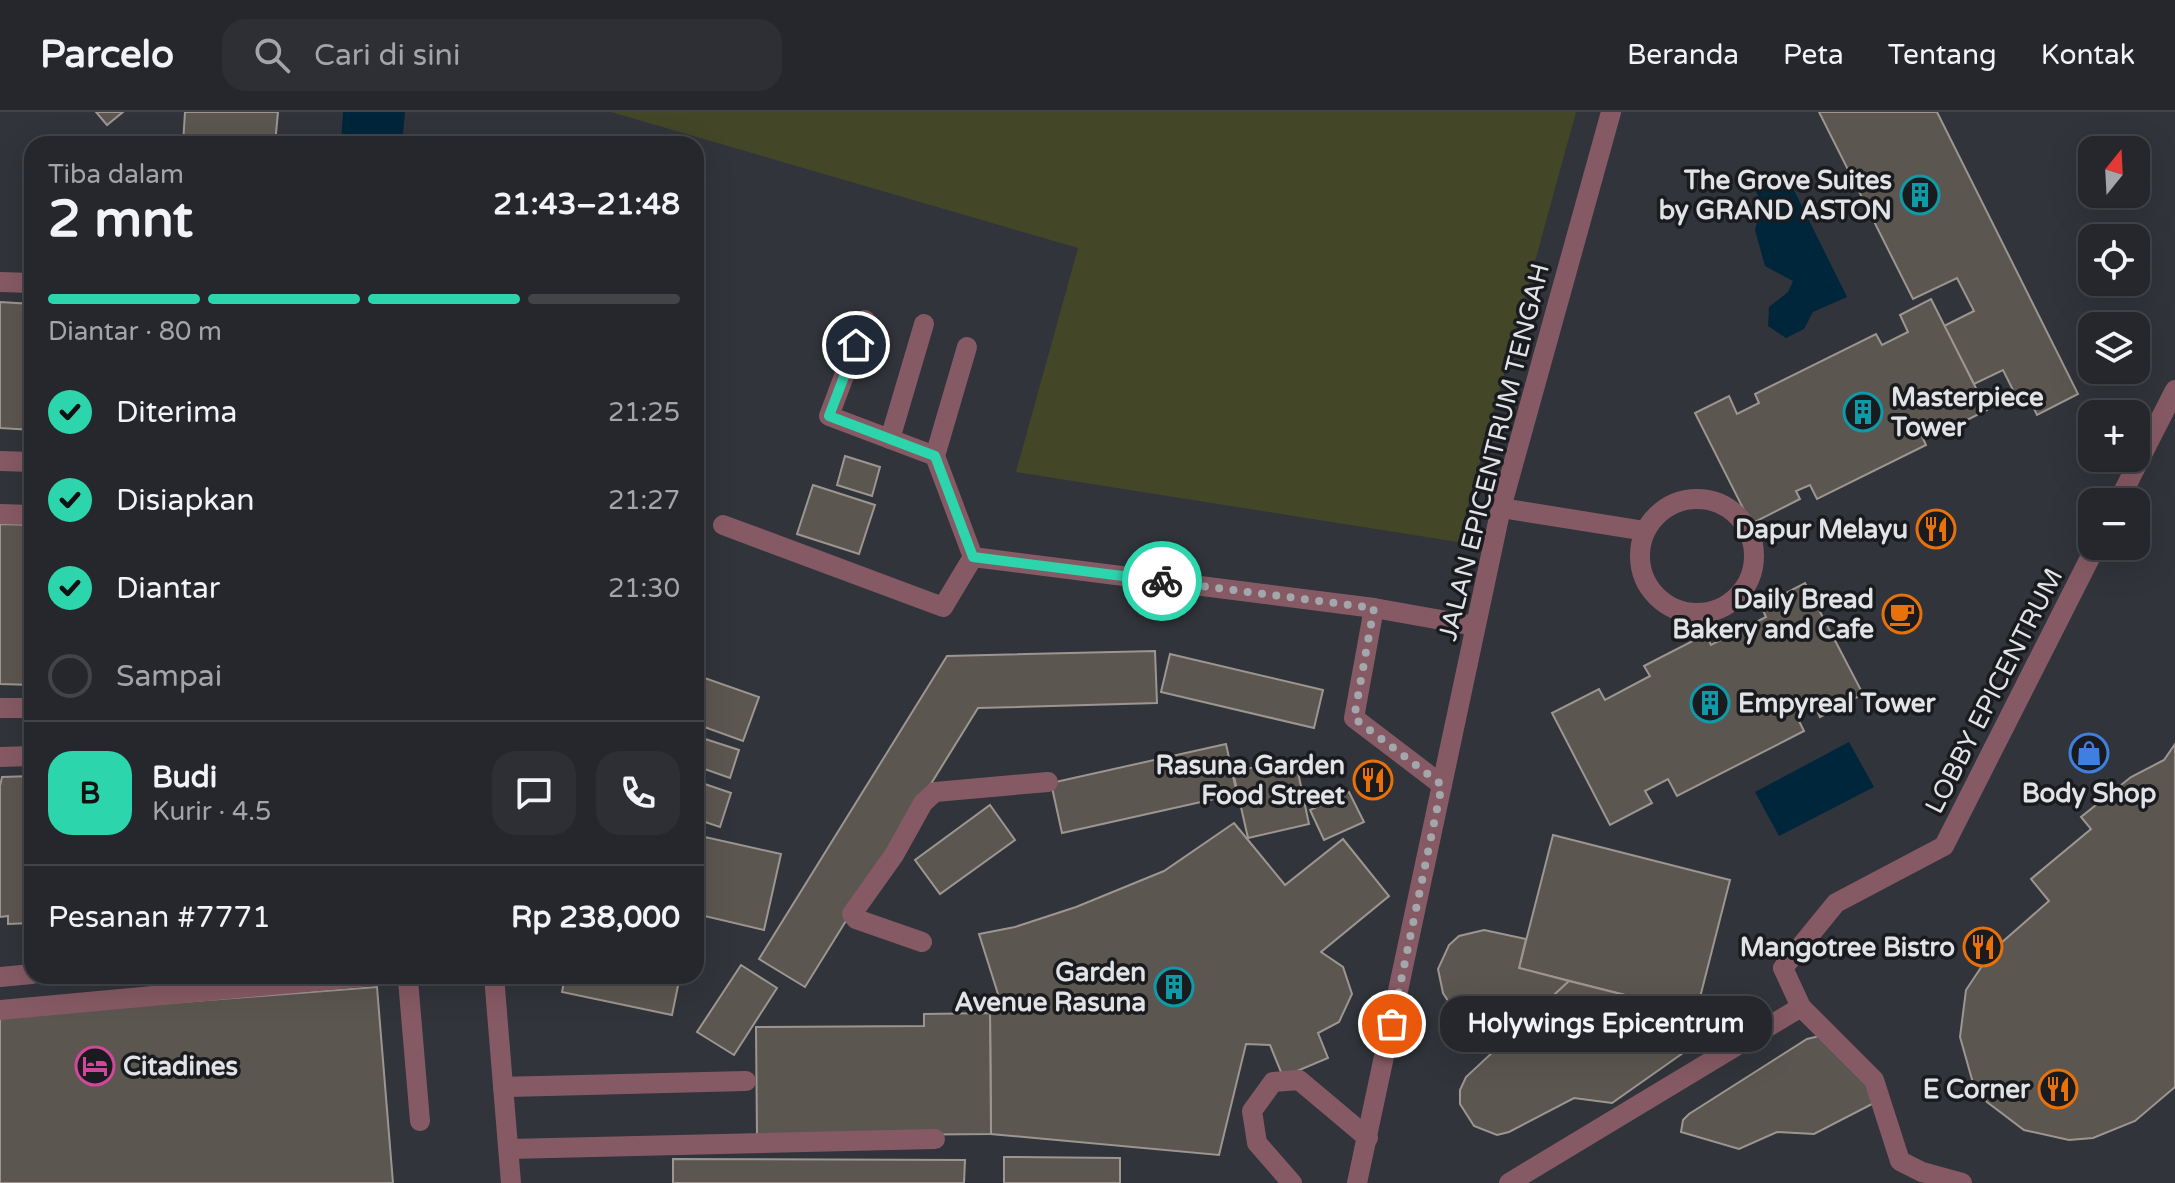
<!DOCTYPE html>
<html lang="id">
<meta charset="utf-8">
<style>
:root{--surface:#25272c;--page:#2d2f34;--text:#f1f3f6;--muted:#a3a5a9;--line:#424448;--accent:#2cd5ab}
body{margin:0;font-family:"Varela Round",sans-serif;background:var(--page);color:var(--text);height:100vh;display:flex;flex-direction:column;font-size:30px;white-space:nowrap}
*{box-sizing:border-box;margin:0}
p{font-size:26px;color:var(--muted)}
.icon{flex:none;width:44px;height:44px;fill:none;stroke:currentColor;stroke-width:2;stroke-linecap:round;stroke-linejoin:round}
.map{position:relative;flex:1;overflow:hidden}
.panel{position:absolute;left:24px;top:24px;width:680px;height:848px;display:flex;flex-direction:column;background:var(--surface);border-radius:24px;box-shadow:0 8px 32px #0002,0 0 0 2px var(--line)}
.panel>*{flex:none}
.needle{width:52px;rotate:18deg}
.tools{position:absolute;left:2078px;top:24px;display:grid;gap:16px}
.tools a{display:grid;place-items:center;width:72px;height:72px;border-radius:16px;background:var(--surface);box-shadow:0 8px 32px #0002,0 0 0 2px var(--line);font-size:40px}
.pin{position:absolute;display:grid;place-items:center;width:68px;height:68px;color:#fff;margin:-34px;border:4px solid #fff;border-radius:50%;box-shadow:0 2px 8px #0007}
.courier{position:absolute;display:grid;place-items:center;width:80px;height:80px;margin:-40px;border:6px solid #2cd5ab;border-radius:50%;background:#fff;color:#222;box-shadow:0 2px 10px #0007}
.bubble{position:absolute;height:56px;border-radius:24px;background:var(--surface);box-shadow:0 8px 32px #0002,0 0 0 2px var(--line);font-size:26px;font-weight:700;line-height:56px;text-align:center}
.overview em{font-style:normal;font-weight:700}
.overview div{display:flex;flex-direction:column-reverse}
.overview{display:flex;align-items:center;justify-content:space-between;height:136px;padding:0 24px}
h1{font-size:52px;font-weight:700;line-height:60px}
.bar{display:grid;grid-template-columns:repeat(4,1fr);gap:12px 8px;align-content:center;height:96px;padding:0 24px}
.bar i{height:10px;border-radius:6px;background:var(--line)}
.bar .on{background:var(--accent)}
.bar p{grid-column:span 4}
.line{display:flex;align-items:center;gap:20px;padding:0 24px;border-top:2px solid var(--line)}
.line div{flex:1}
.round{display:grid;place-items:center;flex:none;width:84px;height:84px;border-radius:24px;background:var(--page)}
ol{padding:0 24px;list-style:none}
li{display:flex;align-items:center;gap:24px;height:88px}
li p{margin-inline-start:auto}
li .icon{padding:8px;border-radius:50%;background:var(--accent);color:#111;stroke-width:4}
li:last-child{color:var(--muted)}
li i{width:44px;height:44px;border:4px solid var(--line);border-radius:50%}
header{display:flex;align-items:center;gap:48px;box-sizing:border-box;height:112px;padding:0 40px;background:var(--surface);border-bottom:2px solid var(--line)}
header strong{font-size:38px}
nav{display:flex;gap:44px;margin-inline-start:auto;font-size:28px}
.search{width:560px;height:72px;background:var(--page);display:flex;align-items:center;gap:20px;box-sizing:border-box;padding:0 28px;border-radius:24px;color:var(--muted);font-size:30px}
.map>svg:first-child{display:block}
.green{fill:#434728}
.water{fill:#00263b}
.building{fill:#5c5650;stroke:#9d9690;stroke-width:2}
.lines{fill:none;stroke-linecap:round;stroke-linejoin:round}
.lane{stroke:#865a64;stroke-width:20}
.street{stroke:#865a64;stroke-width:20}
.done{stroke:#a3a6aa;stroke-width:8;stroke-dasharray:0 14.4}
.route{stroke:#2cd5ab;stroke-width:10}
.labels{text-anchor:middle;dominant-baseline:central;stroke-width:7;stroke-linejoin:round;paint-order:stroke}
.poi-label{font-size:26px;font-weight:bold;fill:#e1e3e7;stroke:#1a1b1e;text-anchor:end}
.street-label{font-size:26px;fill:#e1e3e7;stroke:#1a1b1e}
</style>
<header>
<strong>Parcelo</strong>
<div class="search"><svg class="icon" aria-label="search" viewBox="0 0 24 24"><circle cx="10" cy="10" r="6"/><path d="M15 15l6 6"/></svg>Cari di sini</div>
<nav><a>Beranda</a><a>Peta</a><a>Tentang</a><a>Kontak</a></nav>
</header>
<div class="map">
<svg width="2175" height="1071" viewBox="0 0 2175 1071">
<rect width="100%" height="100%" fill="#31343a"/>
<path class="green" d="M611,0H1576L1458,430L1016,360L1078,136Z"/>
<g class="water">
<path d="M343,0H405L402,32H341Z"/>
<path d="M1784,58L1847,185L1813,200L1804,217L1786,226L1768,214L1769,195L1788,180L1793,169L1765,154L1755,118L1762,91L1752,73Z"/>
<path d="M1849,630L1874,675L1779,724L1755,680Z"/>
</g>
<g class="building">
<path d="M96,0H123L107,13Z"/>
<path d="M185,0H278L275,32H183Z"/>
<path d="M1819,0H1937L2078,282L2037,303L2028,284L2018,288L2003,258L1974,272L1944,214L1974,199L1957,166L1913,187Z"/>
<path d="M1931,187L1987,298L1937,323L1933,314L1920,320L1926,333L1817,387L1810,373L1796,379L1800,387L1751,412L1695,301L1729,284L1737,302L1759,291L1755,282L1876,222L1882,233L1908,220L1900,203Z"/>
<path d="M0,190L32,192V318L0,316Z"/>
<path d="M845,344L880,355L872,384L837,373Z"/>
<path d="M813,373L875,393L859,442L797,422Z"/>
<path d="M0,412L32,413V573L0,572Z"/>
<path d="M1805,471L1863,582L1820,605L1815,594L1796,603L1804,619L1677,684L1668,667L1645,679L1652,691L1610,713L1552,601L1599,577L1605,588L1650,564L1644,554L1706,522L1711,533L1766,505L1761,494Z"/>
<path d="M1155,539L1157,591L978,596L805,875L759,847L947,544Z"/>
<path d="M1170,542L1323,578L1314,616L1161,580Z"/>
<path d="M696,563L759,585L743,629L696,612Z"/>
<path d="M696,624L739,638L730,666L696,654Z"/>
<path d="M1226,632L1237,682L1062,721L1051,671Z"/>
<path d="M2175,632V975L2135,1009L2093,1026L2069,1028L2024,1018L1987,990L1973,971L1960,925L1966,878L1992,839L2049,789L2031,767L2091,717L2081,705L2131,665L2164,648Z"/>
<path d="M1295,646L1309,712L1248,726L1233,660Z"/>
<path d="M32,664V811L8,812V804L0,805V674L2,665Z"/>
<path d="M696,669L731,681L720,715L696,707Z"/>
<path d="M1349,680L1364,710L1324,728L1310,698Z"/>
<path d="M990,693L1015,728L940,782L915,748Z"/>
<path d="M1234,711L1285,773L1343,727L1389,784L1321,840L1343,855L1352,882L1339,910L1318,921L1328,946L1283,965L1270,933L1246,932L1219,1043L991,1022L990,901H1004L979,822L1015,815L1076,795L1164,759Z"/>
<path d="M696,723L781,742L764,818L696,802Z"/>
<path d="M1553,723L1730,768L1696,901L1519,856Z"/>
<path d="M1484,818L1526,827L1519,856L1569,869L1527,908L1516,902L1489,909L1471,905L1450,892L1443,881L1438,857L1449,833L1459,824Z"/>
<path d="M741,853L777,876L734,943L697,920Z"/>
<path d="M565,864H680L672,903L562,880Z"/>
<path d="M1569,869L1696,901L1710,922L1612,991L1574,986L1509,1020L1497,1023L1474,1014L1460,992V978L1466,965Z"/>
<path d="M377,875L393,1071H0V904Z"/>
<path d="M990,901L991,1022L757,1024L756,915L924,914V902Z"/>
<path d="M1819,924L1877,981L1874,991L1814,1022L1777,1020L1739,1037L1681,1020L1683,1008L1689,1002L1807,927Z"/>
<path d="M1004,1045L1120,1046V1071H1004Z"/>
<path d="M673,1047L965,1048L964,1071H673Z"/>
</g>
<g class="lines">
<g class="lane">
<path d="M0,170L32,171"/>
<path d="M865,208L829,304L935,344L973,445"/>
<path d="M890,327L924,212"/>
<path d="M935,344L967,235"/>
<path d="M0,349L32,350"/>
<circle cx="1697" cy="444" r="57"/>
<path d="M1501,396L1645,419"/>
<path d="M0,402L32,403"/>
<path d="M723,413L943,495L973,445"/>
<path d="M973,445L1374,496L1475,514"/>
<path d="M1374,496L1354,606L1442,673"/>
<path d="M0,596H32"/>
<path d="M0,645L32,644"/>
<path d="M922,830L856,807L852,802L894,743L923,691L935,680L1048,670"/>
<path d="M403,864L408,868L420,1009"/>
<path d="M494,864L511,1071"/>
<path d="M0,865L32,862"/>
<path d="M0,898L370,864"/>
<path d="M503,975L746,969"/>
<path d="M509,1037L935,1027"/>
<path d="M1292,1071L1257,1031L1252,999L1273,970L1299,968L1368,1026"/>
</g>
<g class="street">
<path d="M2118,390L2175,278"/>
<path d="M1357,1071L1501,396L1611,0"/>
<path d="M1509,1071L1801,895"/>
<path d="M1962,1071L1922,1060L1900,1049L1874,968L1801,895L1783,856L1836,791L1944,734L2096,434"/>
</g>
</g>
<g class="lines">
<path class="done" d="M1162,469L1374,496L1354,606L1442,673L1392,912"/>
<path class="route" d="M856,233L829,304L935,344L973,445L1162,469"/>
</g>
<defs>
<g id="building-ring" transform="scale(2)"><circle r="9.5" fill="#1a1b1e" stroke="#0f9aa8" stroke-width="1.5"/><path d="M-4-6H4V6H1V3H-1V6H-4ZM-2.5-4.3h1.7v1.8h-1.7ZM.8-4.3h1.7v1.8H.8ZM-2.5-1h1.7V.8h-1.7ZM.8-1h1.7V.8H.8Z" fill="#0f9aa8"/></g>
<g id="restaurant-ring" transform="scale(2)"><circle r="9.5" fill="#1a1b1e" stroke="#e8710a" stroke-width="1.5"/><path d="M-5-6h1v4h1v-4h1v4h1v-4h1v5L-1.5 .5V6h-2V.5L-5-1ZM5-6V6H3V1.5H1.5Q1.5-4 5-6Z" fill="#e8710a"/></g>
<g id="cafe-ring" transform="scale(2)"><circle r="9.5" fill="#1a1b1e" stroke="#e8710a" stroke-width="1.5"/><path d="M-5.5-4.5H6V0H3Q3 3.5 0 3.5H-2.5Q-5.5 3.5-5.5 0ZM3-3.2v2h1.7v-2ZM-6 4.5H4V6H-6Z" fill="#e8710a"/></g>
<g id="shop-ring" transform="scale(2)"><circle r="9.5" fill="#1a1b1e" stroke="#3f7fe0" stroke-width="1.5"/><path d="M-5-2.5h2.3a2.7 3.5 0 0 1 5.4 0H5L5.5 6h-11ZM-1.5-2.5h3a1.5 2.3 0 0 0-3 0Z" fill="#3f7fe0"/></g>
<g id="hotel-ring" transform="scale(2)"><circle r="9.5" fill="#1a1b1e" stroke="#d1479c" stroke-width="1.5"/><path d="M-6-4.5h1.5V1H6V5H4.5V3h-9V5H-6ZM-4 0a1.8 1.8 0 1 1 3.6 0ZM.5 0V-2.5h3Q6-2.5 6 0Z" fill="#d1479c"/></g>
</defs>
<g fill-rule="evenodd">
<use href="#building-ring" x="1920" y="83"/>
<use href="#building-ring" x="1863" y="300"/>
<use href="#restaurant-ring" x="1936" y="417"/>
<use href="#cafe-ring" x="1902" y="502"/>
<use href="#building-ring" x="1710" y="591"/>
<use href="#shop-ring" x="2089" y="641"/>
<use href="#restaurant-ring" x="1373" y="668"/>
<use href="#restaurant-ring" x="1983" y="835"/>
<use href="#building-ring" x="1174" y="875"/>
<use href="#hotel-ring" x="95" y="954"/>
<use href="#restaurant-ring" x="2058" y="977"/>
</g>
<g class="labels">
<g class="poi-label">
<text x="1892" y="68">The Grove Suites<tspan x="1892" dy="30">by GRAND ASTON</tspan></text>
<text x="1891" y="285" text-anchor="start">Masterpiece<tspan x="1891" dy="30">Tower</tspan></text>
<text x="1908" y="417">Dapur Melayu</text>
<text x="1874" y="487">Daily Bread<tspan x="1874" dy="30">Bakery and Cafe</tspan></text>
<text x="1738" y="591" text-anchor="start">Empyreal Tower</text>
<text x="1345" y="653">Rasuna Garden<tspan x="1345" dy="30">Food Street</tspan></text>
<text x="2089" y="681" text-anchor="middle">Body Shop</text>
<text x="1955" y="835">Mangotree Bistro</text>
<text x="1146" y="860">Garden<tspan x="1146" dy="30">Avenue Rasuna</tspan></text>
<text x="123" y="954" text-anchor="start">Citadines</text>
<text x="2030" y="977">E Corner</text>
</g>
<g class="street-label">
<text transform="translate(1494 340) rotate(-76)">JALAN EPICENTRUM TENGAH</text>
<text transform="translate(1994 579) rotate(-63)">LOBBY EPICENTRUM</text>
</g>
</g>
</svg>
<div class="tools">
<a><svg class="needle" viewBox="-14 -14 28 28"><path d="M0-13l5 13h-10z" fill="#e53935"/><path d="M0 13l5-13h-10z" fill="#a3a5a9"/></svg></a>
<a><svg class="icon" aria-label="locate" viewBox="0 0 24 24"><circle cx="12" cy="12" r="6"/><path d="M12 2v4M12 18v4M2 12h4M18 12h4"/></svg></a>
<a><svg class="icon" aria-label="layers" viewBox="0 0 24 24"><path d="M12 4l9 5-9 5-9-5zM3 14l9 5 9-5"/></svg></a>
<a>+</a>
<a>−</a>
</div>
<div class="pin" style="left:1392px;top:912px;background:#ea580c"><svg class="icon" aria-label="bag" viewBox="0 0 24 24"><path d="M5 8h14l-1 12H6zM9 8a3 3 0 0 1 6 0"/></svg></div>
<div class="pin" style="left:856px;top:233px;background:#1f2937"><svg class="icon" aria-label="home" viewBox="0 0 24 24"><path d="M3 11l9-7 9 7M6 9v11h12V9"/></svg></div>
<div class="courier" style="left:1162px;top:469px"><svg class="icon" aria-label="bike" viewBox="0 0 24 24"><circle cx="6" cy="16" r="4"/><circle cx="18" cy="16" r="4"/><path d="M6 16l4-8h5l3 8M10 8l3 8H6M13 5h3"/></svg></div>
<div class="bubble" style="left:1440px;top:884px;width:332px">Holywings Epicentrum</div>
<section class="panel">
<div class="overview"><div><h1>2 mnt</h1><p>Tiba dalam</p></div><em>21:43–21:48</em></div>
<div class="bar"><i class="on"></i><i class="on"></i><i class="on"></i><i></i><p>Diantar · 80 m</p></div>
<ol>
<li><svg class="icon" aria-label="check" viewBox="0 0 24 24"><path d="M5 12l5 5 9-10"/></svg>Diterima<p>21:25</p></li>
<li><svg class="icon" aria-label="check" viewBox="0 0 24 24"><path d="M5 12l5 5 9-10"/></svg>Disiapkan<p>21:27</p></li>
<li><svg class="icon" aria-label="check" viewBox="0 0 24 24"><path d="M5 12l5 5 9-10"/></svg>Diantar<p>21:30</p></li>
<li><i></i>Sampai</li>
</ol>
<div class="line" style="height:144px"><b class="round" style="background:var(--accent);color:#111">B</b><div><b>Budi</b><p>Kurir · 4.5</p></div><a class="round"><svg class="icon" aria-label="chat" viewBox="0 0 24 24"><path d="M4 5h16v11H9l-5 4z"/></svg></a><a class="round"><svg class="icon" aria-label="phone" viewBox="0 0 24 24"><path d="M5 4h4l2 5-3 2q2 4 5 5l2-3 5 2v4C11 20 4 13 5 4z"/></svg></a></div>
<div class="line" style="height:104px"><div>Pesanan #7771</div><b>Rp 238,000</b></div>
</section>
</div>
